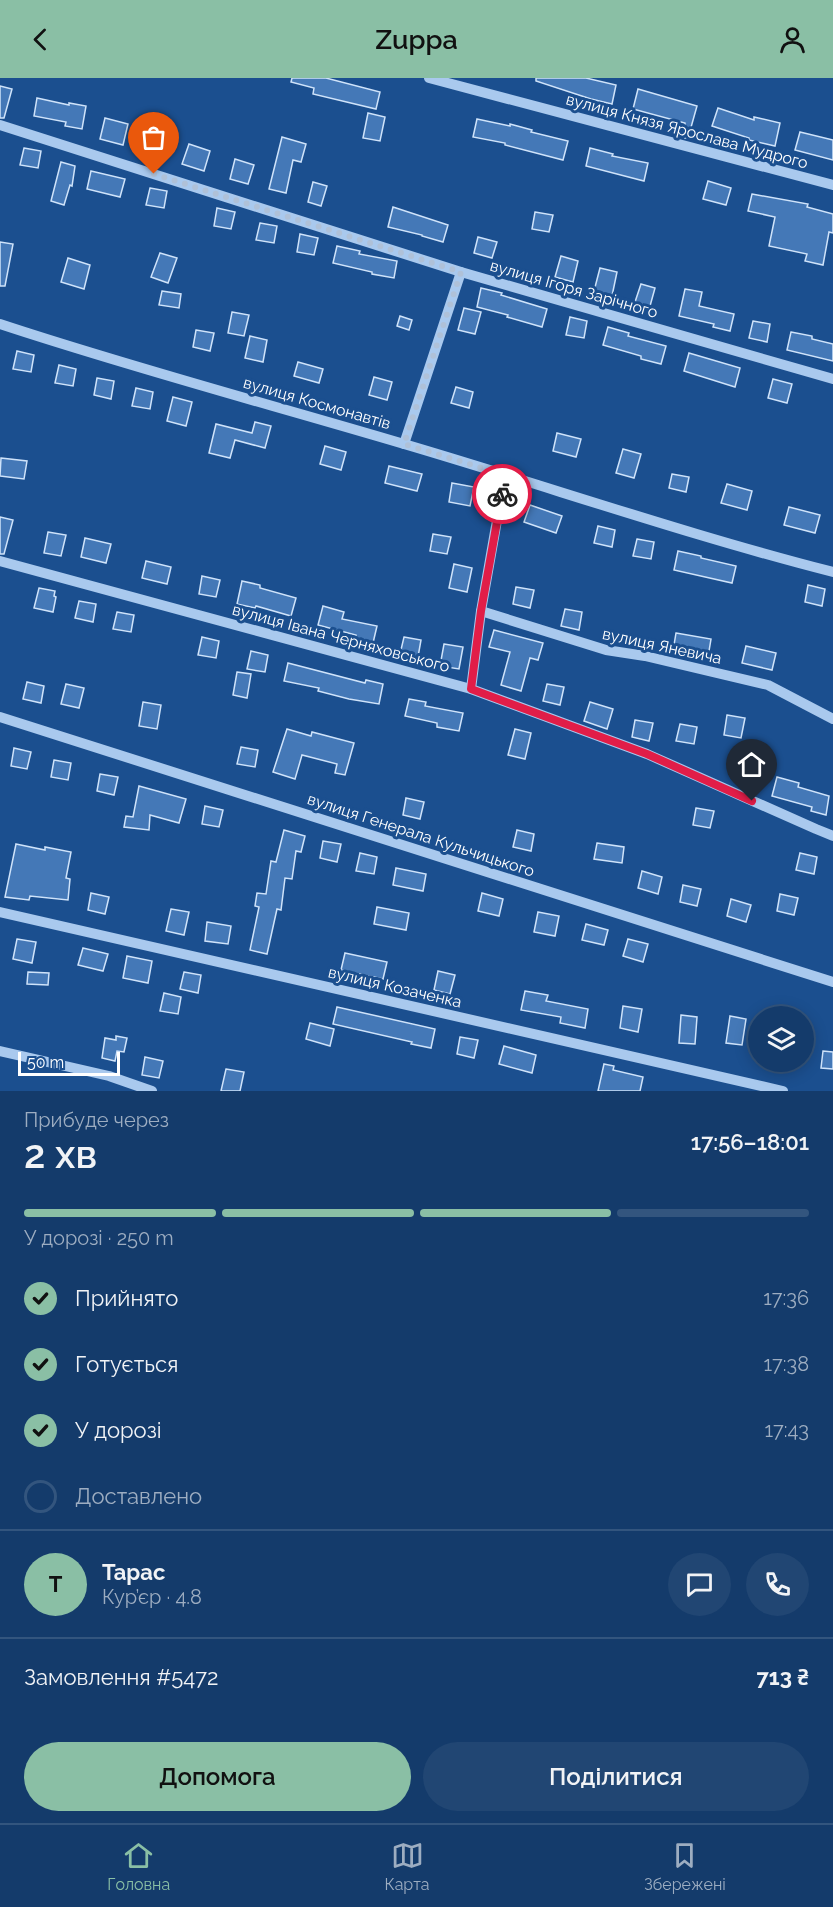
<!DOCTYPE html>
<html lang="uk">
<meta charset="utf-8">
<style>
:root{--surface:#143b6b;--page:#214673;--text:#f1f3f6;--muted:#9dadc1;--line:#33557e;--accent:#8abfa5}
body{margin:0;font-family:Raleway,sans-serif;background:var(--page);color:var(--text);height:100vh;display:flex;flex-direction:column;font-size:22px;white-space:nowrap}
*{box-sizing:border-box;margin:0}
p{font-size:20px;color:var(--muted)}
.icon{flex:none;width:33px;height:33px;fill:none;stroke:currentColor;stroke-width:2;stroke-linecap:round;stroke-linejoin:round}
.map{position:relative;height:1013px;overflow:hidden}
.details{display:flex;flex-direction:column;background:var(--surface);flex:1}
.details>*{flex:none}
.tools{position:absolute;left:748px;top:928px;display:grid;gap:12px}
.tools a{display:grid;place-items:center;width:66px;height:66px;border-radius:50%;background:var(--surface);box-shadow:0 3px 15px #0003,0 0 0 2px var(--line);font-size:30px}
.scale{position:absolute;left:18px;bottom:15px;width:102px;box-sizing:border-box;padding-left:6px;border:3px solid #fff;border-top:0;font-size:16px;line-height:21px;white-space:nowrap;color:#fff;-webkit-text-stroke:4px #1b4f8f;paint-order:stroke}
.pin{position:absolute;display:grid;place-items:center;width:51px;height:51px;color:#fff;margin:-62px -26px;border-radius:50% 50% 50% 0;rotate:-45deg;box-shadow:0 0 6px #0007}
.pin .icon{rotate:45deg}
.courier{position:absolute;display:grid;place-items:center;width:60px;height:60px;margin:-30px;border:4px solid #e11d48;border-radius:50%;background:#fff;color:#222;box-shadow:0 2px 8px #0007}
.head em{font-style:normal;font-weight:600}
.head div{display:flex;flex-direction:column-reverse}
.head{display:flex;align-items:center;justify-content:space-between;height:102px;padding:0 24px}
h1{font-size:39px;font-weight:600;line-height:45px}
.bar{display:grid;grid-template-columns:repeat(4,1fr);gap:9px 6px;align-content:center;height:72px;padding:0 24px}
.bar i{height:8px;border-radius:4px;background:var(--line)}
.bar .active{background:var(--accent)}
.bar p{grid-column:span 4}
.line{display:flex;align-items:center;gap:15px;padding:0 24px;border-top:2px solid var(--line)}
.line div{flex:1}
.round{display:grid;place-items:center;flex:none;width:63px;height:63px;border-radius:32px;background:var(--page)}
ol{padding:0 24px;list-style:none}
li{display:flex;align-items:center;gap:18px;height:66px}
li p{margin-inline-start:auto}
li .icon{padding:6px;border-radius:50%;background:var(--accent);color:#111;stroke-width:4}
li:last-child{color:var(--muted)}
li i{width:33px;height:33px;border:3px solid var(--line);border-radius:50%}
.cta{display:flex;gap:12px;margin-top:auto;padding:12px 24px}
.cta a{flex:1;height:69px;border-radius:36px;background:var(--accent);color:#111;font-size:24px;font-weight:600;line-height:69px;text-align:center}
.cta a+a{background:var(--page);color:var(--text)}
header{display:flex;justify-content:space-between;align-items:center;height:78px;padding:0 24px;background:var(--accent);color:#111;font-size:27px;font-weight:600}
.menu{display:flex;justify-content:space-around;align-items:center;height:84px;border-top:2px solid var(--line);background:var(--surface);font-size:16px;color:var(--muted)}
.menu a{display:grid;justify-items:center;gap:3px}
.menu .active{color:var(--accent)}
.map>svg:first-child{display:block}
.building{fill:#4478b7;stroke:#cfe3fa;stroke-width:1.5}
.lines{fill:none;stroke-linecap:round;stroke-linejoin:round}
.minor{stroke:#a9c9ee;stroke-width:10}
.done{stroke:#afc1d8;stroke-width:6;stroke-dasharray:0 10.8}
.route{stroke:#e11d48;stroke-width:8}
.labels{text-anchor:middle;dominant-baseline:central;stroke-width:6;stroke-linejoin:round;paint-order:stroke}
.street-label{font-size:16px;fill:#fff;stroke:#1b4f8f}
</style>
<header><svg class="icon" aria-label="back" viewBox="0 0 24 24"><path d="M15 5l-7 7 7 7"/></svg>Zuppa<svg class="icon" aria-label="person" viewBox="0 0 24 24"><circle cx="12" cy="8" r="4"/><path d="M4 21q1-7 8-7t8 7"/></svg></header>
<div class="map">
<svg width="833" height="1013" viewBox="0 0 833 1013">
<rect width="100%" height="100%" fill="#1b4f8f"/>
<g class="building">
<path d="M292,0H326L380,14L376,31L313,16L314,10L291,4Z"/>
<path d="M536,0H586L616,7L612,26L591,21L536,3Z"/>
<path d="M0,8L12,11L4,40H0Z"/>
<path d="M638,11L697,28L688,60H685V45L633,31Z"/>
<path d="M37,20L69,27V25L86,28L82,51L65,48L66,44L34,38Z"/>
<path d="M718,30L754,42V39L780,45L775,68L749,62V60L712,48Z"/>
<path d="M368,35L385,39L380,63L363,60Z"/>
<path d="M105,40L128,46L123,67L100,61Z"/>
<path d="M477,41L510,48V46L532,52L531,54L568,63L563,82L505,67V65L473,59Z"/>
<path d="M154,52L171,57L164,78L147,72Z"/>
<path d="M800,54L833,62V82L795,72Z"/>
<path d="M282,59L306,66L301,84L293,82L286,115L269,111Z"/>
<path d="M189,66L210,73L204,93L182,86Z"/>
<path d="M24,70L41,73L38,90L20,87Z"/>
<path d="M590,70L613,76L612,78L648,85L644,103L586,88Z"/>
<path d="M235,81L254,87L248,106L230,101Z"/>
<path d="M61,84L75,88L72,108L70,107L64,127L51,123Z"/>
<path d="M91,93L125,101L120,119L87,111Z"/>
<path d="M708,103L731,110L726,127L703,121Z"/>
<path d="M313,104L327,108L321,128L308,124Z"/>
<path d="M150,110L167,113L164,130L146,127Z"/>
<path d="M752,116L808,126L807,129L833,136V155L829,154L823,187L805,183L807,176L769,168L775,139L748,133Z"/>
<path d="M393,129L448,147L443,164L422,158V157L388,149Z"/>
<path d="M217,130L235,134L231,151L214,148Z"/>
<path d="M535,134L553,137L549,154L532,151Z"/>
<path d="M260,145L277,148L274,165L256,162Z"/>
<path d="M300,156L318,160L314,177L297,174Z"/>
<path d="M478,159L497,164L492,180L474,175Z"/>
<path d="M0,164L13,166L5,208H0Z"/>
<path d="M337,168L360,173L359,176L397,183L394,200L372,196V194L333,185Z"/>
<path d="M160,175L177,180L168,205L151,199Z"/>
<path d="M561,178L578,183L573,204L555,199Z"/>
<path d="M68,180L90,187L84,211L61,204Z"/>
<path d="M600,190L617,194L612,218L594,213Z"/>
<path d="M641,206L655,210L650,228L635,224Z"/>
<path d="M481,210L502,215L501,217L547,231L542,249L507,239L508,237L477,229Z"/>
<path d="M685,211L702,214L699,228L734,236L730,253L713,249L714,246L679,238Z"/>
<path d="M162,213L181,216L179,230L159,227Z"/>
<path d="M464,230L481,234L475,256L458,252Z"/>
<path d="M232,234L249,237L244,258L228,255Z"/>
<path d="M400,238L412,242L409,252L397,248Z"/>
<path d="M570,239L587,243L584,260L566,257Z"/>
<path d="M753,243L770,246L767,264L749,260Z"/>
<path d="M608,249L629,255L628,258L666,268L661,286L641,281V278L603,267Z"/>
<path d="M196,252L214,255L210,273L193,269Z"/>
<path d="M791,254L812,258V261L833,266V283L787,272Z"/>
<path d="M250,258L267,262L263,284L245,280Z"/>
<path d="M17,273L34,277L31,294L13,291Z"/>
<path d="M689,275L740,290L735,309L684,293Z"/>
<path d="M298,284L323,291L319,305L294,298Z"/>
<path d="M59,287L76,291L73,308L55,305Z"/>
<path d="M374,299L392,304L387,322L369,317Z"/>
<path d="M97,300L114,303L111,321L94,317Z"/>
<path d="M773,301L792,306L787,325L768,320Z"/>
<path d="M456,309L473,314L469,330L451,325Z"/>
<path d="M136,310L153,314L150,331L132,328Z"/>
<path d="M173,319L192,324L186,348L167,343Z"/>
<path d="M255,344L271,348L265,370L235,362L230,380L209,375L216,346L252,355Z"/>
<path d="M557,355L581,361L576,379L553,373Z"/>
<path d="M325,368L346,374L341,392L320,386Z"/>
<path d="M623,371L641,376L634,400L616,395Z"/>
<path d="M1,380L27,383L24,401L0,398Z"/>
<path d="M389,388L422,396L417,413L385,405Z"/>
<path d="M672,396L689,399L686,414L669,410Z"/>
<path d="M452,405L474,409L470,428L449,424Z"/>
<path d="M727,406L752,413L747,432L721,425Z"/>
<path d="M530,427L562,438L556,455L524,444Z"/>
<path d="M789,429L820,437L815,455L784,447Z"/>
<path d="M0,439L13,442L4,476H0Z"/>
<path d="M598,448L615,452L612,469L594,465Z"/>
<path d="M48,454L66,457L61,478L44,475Z"/>
<path d="M433,456L451,459L447,476L430,473Z"/>
<path d="M85,460L111,466L106,485L81,479Z"/>
<path d="M637,461L654,464L651,481L633,478Z"/>
<path d="M678,473L701,478V480L736,488L732,505L674,492Z"/>
<path d="M146,483L171,489L167,506L142,500Z"/>
<path d="M454,486L472,490L467,514L449,510Z"/>
<path d="M202,498L220,502L216,519L199,516Z"/>
<path d="M242,503L260,507V510L296,520L291,538L256,528L255,530L237,526Z"/>
<path d="M808,507L825,511L822,528L805,524Z"/>
<path d="M516,509L534,512L530,530L513,526Z"/>
<path d="M39,510L55,513L54,518L56,519L53,534L34,530Z"/>
<path d="M79,523L96,526L93,544L75,540Z"/>
<path d="M323,528L344,534L342,541L377,548L373,565L356,561V557L318,547Z"/>
<path d="M565,531L582,534L579,552L561,548Z"/>
<path d="M117,534L134,537L131,554L113,551Z"/>
<path d="M494,552L543,565L538,582L530,580L521,613L501,607L510,574L489,569Z"/>
<path d="M676,555L711,561L708,579L673,573Z"/>
<path d="M202,559L219,563L216,580L198,577Z"/>
<path d="M404,559L421,562L418,579L400,576Z"/>
<path d="M444,566L463,569L459,591L440,588Z"/>
<path d="M746,568L776,575L772,592L742,585Z"/>
<path d="M251,573L268,577L265,594L247,591Z"/>
<path d="M288,585L365,605L366,602L383,606L379,626L349,621L318,613L319,610L284,603Z"/>
<path d="M237,594L251,596L247,620L233,617Z"/>
<path d="M27,604L44,608L41,625L23,621Z"/>
<path d="M66,606L84,610L79,630L61,626Z"/>
<path d="M547,606L564,609L560,627L543,623Z"/>
<path d="M409,621L426,624L425,628L463,635L459,653L437,649V645L405,638Z"/>
<path d="M143,624L161,627L157,651L139,648Z"/>
<path d="M590,624L613,631L607,651L584,643Z"/>
<path d="M727,637L745,640L741,660L724,657Z"/>
<path d="M635,642L653,645L649,663L632,659Z"/>
<path d="M680,646L697,649L694,666L676,663Z"/>
<path d="M287,651L311,658L312,654L354,665L345,697L335,695L337,686L302,677L295,701L273,694Z"/>
<path d="M515,651L531,655L525,681L508,677Z"/>
<path d="M241,669L258,672L255,689L237,686Z"/>
<path d="M14,670L31,674L27,691L11,688Z"/>
<path d="M54,682L71,685L68,702L51,699Z"/>
<path d="M100,696L118,699L114,717L97,713Z"/>
<path d="M777,699L799,705L798,709L829,718L826,737L811,733L812,729L772,718Z"/>
<path d="M139,708L186,721L179,745L150,737L149,752L124,749L126,738L133,739Z"/>
<path d="M406,720L424,724L420,741L403,737Z"/>
<path d="M205,728L223,732L219,749L202,746Z"/>
<path d="M696,730L714,733L710,750L693,747Z"/>
<path d="M284,752L305,758L301,774L296,773L292,801L285,800L281,832L277,831L267,876L250,872L259,829L255,828L257,815L266,816L271,783L276,784Z"/>
<path d="M517,752L534,756L531,773L513,769Z"/>
<path d="M323,763L341,766L337,784L320,780Z"/>
<path d="M597,765L624,769L622,785L594,781Z"/>
<path d="M16,766L45,772V769L71,774L66,800L70,801L68,822L30,818L29,822L5,819Z"/>
<path d="M360,775L377,779L374,796L356,793Z"/>
<path d="M800,775L817,779L814,796L796,792Z"/>
<path d="M396,790L426,796L423,813L393,807Z"/>
<path d="M642,793L662,799L658,816L638,810Z"/>
<path d="M683,807L701,811L697,828L680,824Z"/>
<path d="M91,815L109,819L105,836L88,832Z"/>
<path d="M482,815L503,821L499,838L478,833Z"/>
<path d="M780,816L798,820L794,837L777,833Z"/>
<path d="M731,821L751,827L746,844L727,838Z"/>
<path d="M377,829L409,835L406,852L374,846Z"/>
<path d="M171,831L189,834L184,857L166,853Z"/>
<path d="M538,834L559,838L555,858L534,854Z"/>
<path d="M207,844L231,848L228,866L205,863Z"/>
<path d="M586,846L608,852L604,867L582,862Z"/>
<path d="M17,861L36,864L32,885L13,881Z"/>
<path d="M628,861L648,866L643,884L623,878Z"/>
<path d="M83,870L108,876L103,893L78,887Z"/>
<path d="M345,875L387,884L383,901L341,892Z"/>
<path d="M127,878L152,883L148,905L123,900Z"/>
<path d="M438,893L455,897L450,916L434,912Z"/>
<path d="M28,894L49,895L48,907L27,906Z"/>
<path d="M184,894L201,897L198,915L180,911Z"/>
<path d="M525,913L548,917L546,923L588,931L585,950L560,945L561,939L521,932Z"/>
<path d="M164,915L181,919L178,936L160,933Z"/>
<path d="M623,928L642,931L638,954L620,950Z"/>
<path d="M337,929L435,951L431,970L411,966L412,964L333,946Z"/>
<path d="M681,937L697,939L695,966L679,965Z"/>
<path d="M730,938L746,941L742,967L726,965Z"/>
<path d="M310,945L334,951L330,968L306,961Z"/>
<path d="M116,958L127,960L124,974L117,973L115,983L102,980L105,960L116,962Z"/>
<path d="M460,959L478,962L474,980L457,976Z"/>
<path d="M504,968L536,977L532,995L499,986Z"/>
<path d="M823,973L833,974V991L821,990Z"/>
<path d="M145,979L163,983L159,1000L142,997Z"/>
<path d="M604,986L614,988L613,992L643,999L640,1013H598Z"/>
<path d="M226,991L244,994L240,1013H221Z"/>
</g>
<g class="lines">
<g class="minor">
<path d="M429,0L833,107"/>
<path d="M0,47L461,194L833,301"/>
<path d="M0,246C133,290 269,326 404,366C547,408 688,457 833,494"/>
<path d="M404,366L461,194"/>
<path d="M0,483L471,611L647,676L816,751L833,758"/>
<path d="M481,533L606,572L645,578L768,607L833,641"/>
<path d="M471,611L481,533L505,397"/>
<path d="M0,639L833,904"/>
<path d="M0,834L783,1013"/>
<path d="M0,973L109,998L152,1013"/>
</g>
</g>
<g class="lines">
<path class="done" d="M154,96L461,194L404,366L505,397L502,416"/>
<path class="route" d="M502,416L481,533L471,611L647,676L752,723"/>
</g>
<g class="labels">
<g class="street-label">
<text transform="translate(687 53) rotate(15)">вулиця Князя Ярослава Мудрого</text>
<text transform="translate(574 211) rotate(16)">вулиця Ігоря Зарічного</text>
<text transform="translate(317 325) rotate(16)">вулиця Космонавтів</text>
<text transform="translate(341 560) rotate(15)">вулиця Івана Черняховського</text>
<text transform="translate(662 568) rotate(12)">вулиця Яневича</text>
<text transform="translate(421 757) rotate(18)">вулиця Генерала Кульчицького</text>
<text transform="translate(395 909) rotate(13)">вулиця Козаченка</text>
</g>
</g>
</svg>
<div class="tools">
<a><svg class="icon" aria-label="layers" viewBox="0 0 24 24"><path d="M12 4l9 5-9 5-9-5zM3 14l9 5 9-5"/></svg></a>
</div>
<div class="scale">50 m</div>
<div class="pin" style="left:154px;top:96px;background:#ea580c"><svg class="icon" aria-label="bag" viewBox="0 0 24 24"><path d="M5 8h14l-1 12H6zM9 8a3 3 0 0 1 6 0"/></svg></div>
<div class="pin" style="left:752px;top:723px;background:#1f2937"><svg class="icon" aria-label="home" viewBox="0 0 24 24"><path d="M3 11l9-7 9 7M6 9v11h12V9"/></svg></div>
<div class="courier" style="left:502px;top:416px"><svg class="icon" aria-label="bike" viewBox="0 0 24 24"><circle cx="6" cy="16" r="4"/><circle cx="18" cy="16" r="4"/><path d="M6 16l4-8h5l3 8M10 8l3 8H6M13 5h3"/></svg></div>
</div>
<section class="details">
<div class="head"><div><h1>2 хв</h1><p>Прибуде через</p></div><em>17:56–18:01</em></div>
<div class="bar"><i class="active"></i><i class="active"></i><i class="active"></i><i></i><p>У дорозі · 250 m</p></div>
<ol>
<li><svg class="icon" aria-label="check" viewBox="0 0 24 24"><path d="M5 12l5 5 9-10"/></svg>Прийнято<p>17:36</p></li>
<li><svg class="icon" aria-label="check" viewBox="0 0 24 24"><path d="M5 12l5 5 9-10"/></svg>Готується<p>17:38</p></li>
<li><svg class="icon" aria-label="check" viewBox="0 0 24 24"><path d="M5 12l5 5 9-10"/></svg>У дорозі<p>17:43</p></li>
<li><i></i>Доставлено</li>
</ol>
<div class="line" style="height:108px"><b class="round" style="background:var(--accent);color:#111">Т</b><div><b>Тарас</b><p>Кур’єр · 4.8</p></div><a class="round"><svg class="icon" aria-label="chat" viewBox="0 0 24 24"><path d="M4 5h16v11H9l-5 4z"/></svg></a><a class="round"><svg class="icon" aria-label="phone" viewBox="0 0 24 24"><path d="M5 4h4l2 5-3 2q2 4 5 5l2-3 5 2v4C11 20 4 13 5 4z"/></svg></a></div>
<div class="line" style="height:78px"><div>Замовлення #5472</div><b>713 ₴</b></div>
<div class="cta"><a>Допомога</a><a>Поділитися</a></div>
</section>
<nav class="menu">
<a class="active"><svg class="icon" aria-label="home" viewBox="0 0 24 24"><path d="M3 11l9-7 9 7M6 9v11h12V9"/></svg>Головна</a>
<a><svg class="icon" aria-label="map" viewBox="0 0 24 24"><path d="M3 6l6-2 6 2 6-2v14l-6 2-6-2-6 2zM9 4v14M15 6v14"/></svg>Карта</a>
<a><svg class="icon" aria-label="saved" viewBox="0 0 24 24"><path d="M7 4h10v16l-5-4-5 4z"/></svg>Збережені</a>
</nav>
